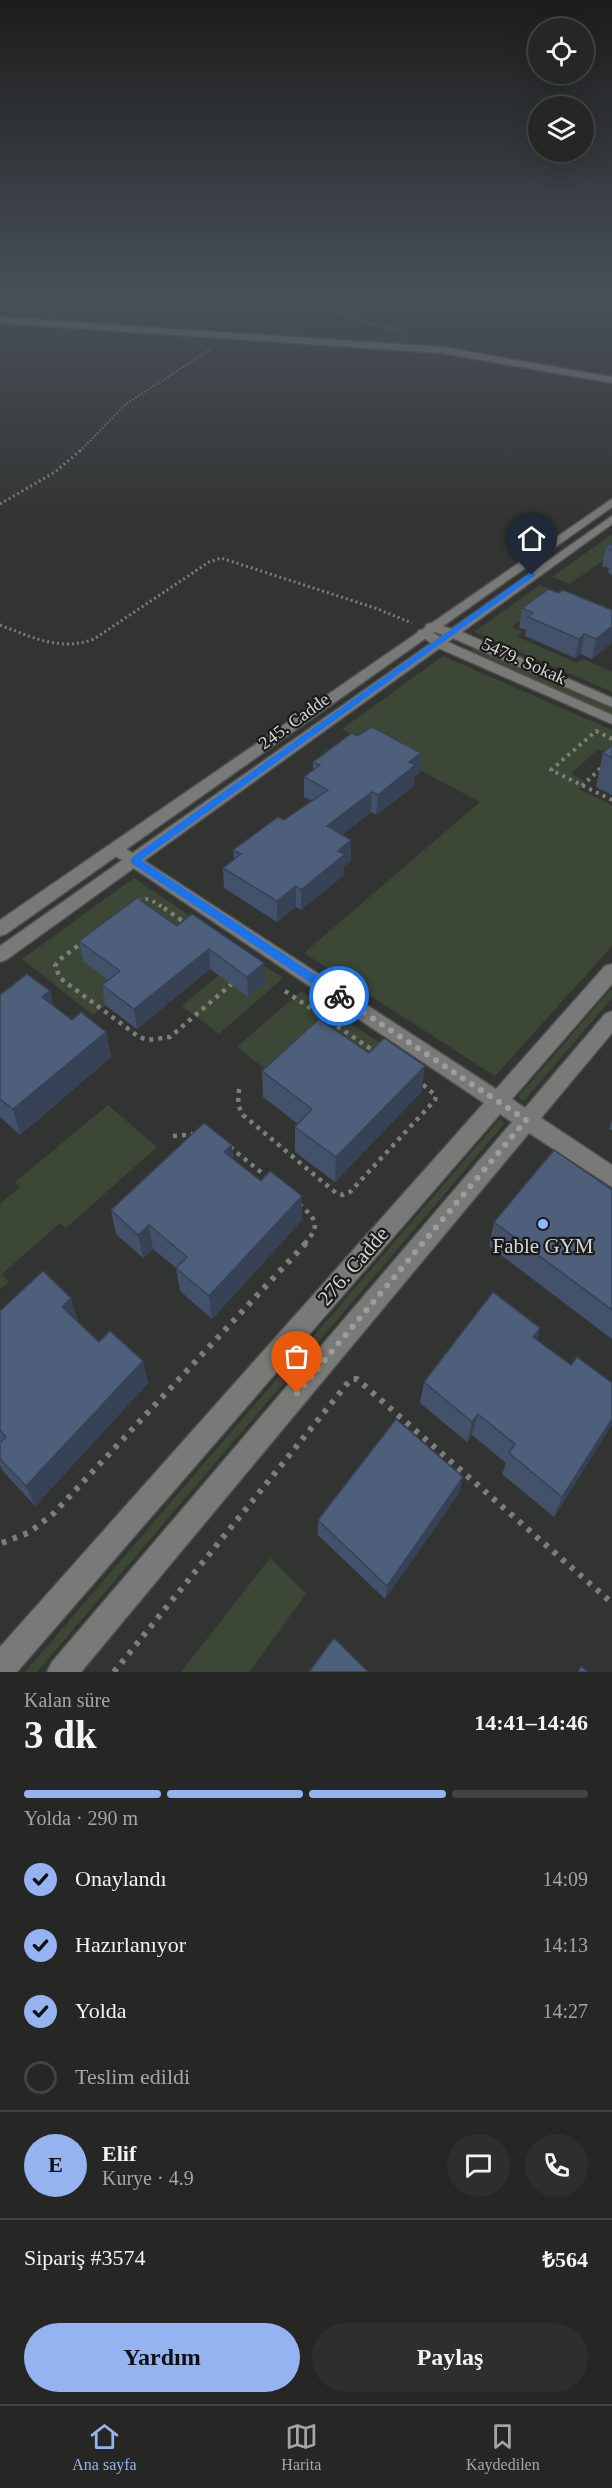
<!DOCTYPE html>
<html lang="tr">
<meta charset="utf-8">
<style>
:root{--surface:#262725;--page:#2e2f2d;--text:#f1f3f6;--muted:#a4a5a7;--line:#424442;--accent:#95b2f1}
body{margin:0;font-family:Georgia,serif;background:var(--page);color:var(--text);height:100vh;display:flex;flex-direction:column;font-size:22px;white-space:nowrap}
*{box-sizing:border-box;margin:0}
p{font-size:20px;color:var(--muted)}
.icon{flex:none;width:33px;height:33px;fill:none;stroke:currentColor;stroke-width:2;stroke-linecap:round;stroke-linejoin:round}
.map{position:relative;height:1672px;overflow:hidden}
.sheet{display:flex;flex-direction:column;background:var(--surface);flex:1}
.sheet>*{flex:none}
.controls{position:absolute;left:528px;top:18px;display:grid;gap:12px}
.controls a{display:grid;place-items:center;width:66px;height:66px;border-radius:50%;background:var(--surface);box-shadow:0 6px 24px #0002,0 0 0 2px var(--line);font-size:30px}
.pin{position:absolute;display:grid;place-items:center;width:51px;height:51px;color:#fff;margin:-62px -26px;border-radius:50% 50% 50% 0;rotate:-45deg;box-shadow:0 0 6px #0007}
.pin .icon{rotate:45deg}
.courier{position:absolute;display:grid;place-items:center;width:60px;height:60px;margin:-30px;border:4px solid #1a73e8;border-radius:50%;background:#fff;color:#222;box-shadow:0 2px 8px #0007}
.overview em{font-style:normal;font-weight:600}
.overview div{display:flex;flex-direction:column-reverse}
.overview{display:flex;align-items:center;justify-content:space-between;height:102px;padding:0 24px}
h1{font-size:39px;font-weight:600;line-height:45px}
.bar{display:grid;grid-template-columns:repeat(4,1fr);gap:9px 6px;align-content:center;height:72px;padding:0 24px}
.bar i{height:8px;border-radius:4px;background:var(--line)}
.bar .current{background:var(--accent)}
.bar p{grid-column:span 4}
.line{display:flex;align-items:center;gap:15px;padding:0 24px;border-top:2px solid var(--line)}
.line div{flex:1}
.round{display:grid;place-items:center;flex:none;width:63px;height:63px;border-radius:32px;background:var(--page)}
ol{padding:0 24px;list-style:none}
li{display:flex;align-items:center;gap:18px;height:66px}
li p{margin-inline-start:auto}
li .icon{padding:6px;border-radius:50%;background:var(--accent);color:#111;stroke-width:4}
li:last-child{color:var(--muted)}
li i{width:33px;height:33px;border:3px solid var(--line);border-radius:50%}
.action{display:flex;gap:12px;margin-top:auto;padding:12px 24px}
.action a{flex:1;height:69px;border-radius:36px;background:var(--accent);color:#111;font-size:24px;font-weight:600;line-height:69px;text-align:center}
.action a+a{background:var(--page);color:var(--text)}
.tab-bar{display:flex;justify-content:space-around;align-items:center;height:84px;border-top:2px solid var(--line);background:var(--surface);font-size:16px;color:var(--muted)}
.tab-bar a{display:grid;justify-items:center;gap:3px}
.tab-bar .current{color:var(--accent)}
.map>svg:first-child{display:block}
.green{fill:#3d4735}
.lines{fill:none;stroke-linecap:round;stroke-linejoin:round}
.minor-casing{stroke:#4f504e;stroke-width:3}
.tertiary-casing{stroke:#4f504e;stroke-width:3}
.path-far4{stroke:#7d7e7c;stroke-width:2;stroke-dasharray:1.5 2;stroke-linecap:butt}
.path-far3{stroke:#7d7e7c;stroke-width:3;stroke-dasharray:2 3;stroke-linecap:butt}
.path-far2{stroke:#7d7e7c;stroke-width:4;stroke-dasharray:3 4.5;stroke-linecap:butt}
.path-far1{stroke:#7d7e7c;stroke-width:4.5;stroke-dasharray:4 5;stroke-linecap:butt}
.path{stroke:#7d7e7c;stroke-width:6;stroke-dasharray:4.5 7;stroke-linecap:butt}
.minor{fill:#797a77;fill-rule:evenodd}
.tertiary{fill:#797a77;fill-rule:evenodd}
.wall{fill:#43526a}
.shaded-wall{fill:#374256}
.building{fill:#4e5f7b;stroke:#374256;stroke-width:1.5}
.route{fill:#1a73e8}
.done{stroke:#9d9e9c;stroke-width:6;stroke-dasharray:0 10.8}
.poi-dot{fill:#8fb8fd;stroke:#1a1b1a;stroke-width:2}
.labels{text-anchor:middle;dominant-baseline:central;stroke-width:4.5;stroke-linejoin:round;paint-order:stroke}
.street-label{font-size:18px;fill:#d6d7d5;stroke:#1a1b1a}
.near-poi-label{font-size:21px;fill:#d6d7d5;stroke:#1a1b1a}
.near-street-label{font-size:21px;fill:#d6d7d5;stroke:#1a1b1a}
</style>
<div class="map">
<svg width="612" height="1672" viewBox="0 0 612 1672">
<rect width="100%" height="100%" fill="#323431"/>
<g class="green">
<path d="M612,534V554L570,584L552,577Z"/>
<path d="M540,585L559,593L512,627L522,632L518,637L577,663L583,659L612,672V692L474,632Z"/>
<path d="M474,649L612,709V714L471,652Z"/>
<path d="M443,656L612,730V755L598,749L571,774L586,782L579,789L612,805V946L495,1076L304,953L480,802L342,729Z"/>
<path d="M134,878L205,926L83,961L123,991L93,1015L22,959Z"/>
<path d="M245,953L283,978L219,1034L182,1006Z"/>
<path d="M612,988V998L524,1101L518,1097Z"/>
<path d="M301,991L388,1048L367,1067L273,1075L237,1047Z"/>
<path d="M108,1105L157,1147L66,1228L60,1223L2,1274L9,1282L0,1289V1204L20,1187L15,1182Z"/>
<path d="M500,1119L505,1123L37,1672H25Z"/>
<path d="M270,1558L306,1594L249,1672H181Z"/>
</g>
<g class="lines">
<g class="minor-casing">
<g id="minor">
<path d="M0,317L441,347L612,377V383L441,353L0,323Z"/>
<path d="M432,623L462,632L612,698V707L452,638L429,630L448,642L612,715V724L438,648L417,633L419,630H427L425,627L427,624Z"/>
<path d="M117,843L496,1089L605,966L612,964V984L512,1099L525,1108L605,1014L612,1011V1033L541,1118L612,1165V1187L529,1133L81,1672H47L52,1662L512,1122L500,1114L17,1672H0V1647L484,1103L111,853L109,849L111,845Z"/>
</g>
</g>
<g class="tertiary-casing">
<g id="tertiary">
<path d="M612,499V507L6,934L0,936V920Z"/>
<path d="M612,516V524L6,960L0,962V946Z"/>
</g>
</g>
<g class="path-far4">
<path d="M266,294L404,332"/>
<path d="M80,451L126,404L211,349"/>
</g>
<g class="path-far3">
<path d="M0,504L55,472L82,449"/>
<path d="M0,625C32,637 60,652 94,639L209,562L221,558L375,608L412,623"/>
</g>
<g class="path-far2">
<path d="M612,739L596,731L551,770L612,800"/>
<path d="M582,786L601,768"/>
<path d="M126,910C145,895 147,896 166,910"/>
</g>
<g class="path-far1">
<path d="M128,908L59,960L55,966L60,978L139,1037L148,1040L170,1037L248,970L245,965L164,908"/>
<path d="M285,991L377,1053"/>
<path d="M239,1089L238,1105L243,1115L336,1193L343,1195L350,1192L435,1100L436,1096L420,1082"/>
<path d="M173,1136L196,1134"/>
<path d="M230,1147L268,1178"/>
<path d="M299,1204C315,1218 322,1225 305,1243"/>
</g>
<g class="path">
<path d="M2,1543L30,1532L54,1513L307,1242"/>
<path d="M114,1672L351,1379H357L612,1603"/>
</g>
<use href="#minor" class="minor"/>
<use href="#tertiary" class="tertiary"/>
</g>
<g class="wall">
<path d="M612,543V575L608,573L609,568L602,566L606,547Z"/>
<path d="M558,593L612,610V642L592,659L581,654L575,658L525,636L526,630L519,628L522,608Z"/>
<path d="M357,736L421,753L419,774L414,777V786L376,815L371,812L342,835L351,840V861L344,866V875L301,910L296,907L277,922L224,888L223,868L234,859L233,850L284,820L312,801L304,797V777L313,770V762Z"/>
<path d="M612,745V795L596,787L603,753Z"/>
<path d="M177,926L265,983L248,997L210,969L137,1029L105,1005L102,985L108,980L83,961L79,941Z"/>
<path d="M50,991L53,1006L72,1020L106,1032L111,1057L20,1135L0,1117V995Z"/>
<path d="M262,1071L422,1091L335,1182L295,1152V1127L298,1124L263,1097Z"/>
<path d="M612,1119V1130L609,1129Z"/>
<path d="M232,1145L233,1159L261,1181L302,1196V1220L212,1319L180,1291L176,1268L153,1249L143,1258L116,1234L111,1210Z"/>
<path d="M612,1190V1339L489,1246L494,1222Z"/>
<path d="M0,1311L78,1321H77L99,1342L143,1361L148,1383L35,1506L3,1471L0,1465V1443L1,1442L0,1441Z"/>
<path d="M540,1328L537,1339L612,1424L554,1517L502,1474L506,1463L472,1435L467,1442L420,1403L424,1382Z"/>
<path d="M459,1493L385,1599L318,1535V1520Z"/>
</g>
<g class="shaded-wall">
<path d="M612,626V642L592,659L596,639Z"/>
<path d="M584,634L581,654L575,658L579,639Z"/>
<path d="M421,753L419,774L414,777V786L376,815L378,795L409,762Z"/>
<path d="M372,792L371,812L327,847V826Z"/>
<path d="M351,840V861L344,866V875L301,910V890L338,851Z"/>
<path d="M296,886V907L277,922V901Z"/>
<path d="M209,949L210,969L137,1029L134,1009Z"/>
<path d="M264,963L265,983L248,997L247,977Z"/>
<path d="M50,991L56,1017L42,997Z"/>
<path d="M106,1032L111,1057L20,1135L13,1109Z"/>
<path d="M425,1066L422,1091L335,1182L336,1157Z"/>
<path d="M232,1145L234,1170L224,1152Z"/>
<path d="M302,1196V1220L212,1319L209,1296Z"/>
<path d="M149,1225L153,1249L143,1258L138,1235Z"/>
<path d="M71,1298L78,1321L69,1330L62,1307Z"/>
<path d="M540,1328L533,1350V1337Z"/>
<path d="M143,1361L148,1383L35,1506L26,1486Z"/>
<path d="M478,1414L472,1435L467,1442L472,1422Z"/>
<path d="M612,1419V1424L554,1517L562,1497Z"/>
<path d="M463,1477L459,1493L385,1599L387,1586Z"/>
</g>
<g class="building">
<path d="M612,543V550L606,547Z"/>
<path d="M549,589L558,593L563,590L612,610V626L596,639L584,634L579,639L528,617L533,613L522,608Z"/>
<path d="M372,727L421,753L409,762L415,765L378,795L372,792L327,826L351,840L338,851L345,854L301,890L296,886L277,901L223,868L241,854L233,850L278,817L284,820L328,790L304,777L320,765L313,762L352,733L357,736Z"/>
<path d="M612,745V758L603,753Z"/>
<path d="M137,898L177,926L192,914L264,963L247,977L209,949L134,1009L102,985L120,971L79,941Z"/>
<path d="M27,974L50,991L42,997L72,1020L81,1012L106,1032L13,1109L0,1099V995Z"/>
<path d="M319,1019L369,1053L384,1038L425,1066L336,1157L295,1127L312,1109L262,1071Z"/>
<path d="M204,1123L232,1145L224,1152L261,1181L270,1171L302,1196L209,1296L176,1268L187,1257L149,1225L138,1235L111,1210Z"/>
<path d="M554,1150L612,1190V1310L494,1222Z"/>
<path d="M43,1271L71,1298L62,1307L99,1342L110,1331L143,1361L26,1486L0,1459V1443L6,1437L0,1430V1311Z"/>
<path d="M493,1292L540,1328L533,1337L571,1365L577,1357L612,1383V1419L562,1497L509,1453L515,1444L478,1414L472,1422L424,1382Z"/>
<path d="M396,1419L463,1477L387,1586L318,1520Z"/>
<path d="M334,1638L368,1672H309Z"/>
<path d="M581,1666L588,1672H578Z"/>
</g>
<linearGradient id="sky" x2="0" y2="1"><stop stop-color="#1c1d1b"/><stop offset="0.56" stop-color="#49505a"/><stop offset="1" stop-color="#49505a" stop-opacity="0"/></linearGradient>
<rect width="612" height="528" fill="url(#sky)"/>
<path class="route" d="M530,573L536,575L141,860L343,993V999H335L131,863V858Z"/>
<g class="lines">
<path class="done" d="M297,1393L526,1120L339,996"/>
</g>
<circle class="poi-dot" cx="543" cy="1224" r="6"/>
<g class="labels">
<g class="street-label">
<text transform="translate(524 661) rotate(24)">5479. Sokak</text>
<text transform="translate(294 721) rotate(-36)">245. Cadde</text>
</g>
<g class="near-poi-label">
<text x="543" y="1246">Fable GYM</text>
</g>
<g class="near-street-label">
<text transform="translate(353 1266) rotate(-49)">276. Cadde</text>
</g>
</g>
</svg>
<div class="controls">
<a><svg class="icon" aria-label="locate" viewBox="0 0 24 24"><circle cx="12" cy="12" r="6"/><path d="M12 2v4M12 18v4M2 12h4M18 12h4"/></svg></a>
<a><svg class="icon" aria-label="layers" viewBox="0 0 24 24"><path d="M12 4l9 5-9 5-9-5zM3 14l9 5 9-5"/></svg></a>
</div>
<div class="pin" style="left:297px;top:1393px;background:#ea580c"><svg class="icon" aria-label="bag" viewBox="0 0 24 24"><path d="M5 8h14l-1 12H6zM9 8a3 3 0 0 1 6 0"/></svg></div>
<div class="pin" style="left:532px;top:575px;background:#1f2937"><svg class="icon" aria-label="home" viewBox="0 0 24 24"><path d="M3 11l9-7 9 7M6 9v11h12V9"/></svg></div>
<div class="courier" style="left:339px;top:996px"><svg class="icon" aria-label="bike" viewBox="0 0 24 24"><circle cx="6" cy="16" r="4"/><circle cx="18" cy="16" r="4"/><path d="M6 16l4-8h5l3 8M10 8l3 8H6M13 5h3"/></svg></div>
</div>
<section class="sheet">
<div class="overview"><div><h1>3 dk</h1><p>Kalan süre</p></div><em>14:41–14:46</em></div>
<div class="bar"><i class="current"></i><i class="current"></i><i class="current"></i><i></i><p>Yolda · 290 m</p></div>
<ol>
<li><svg class="icon" aria-label="check" viewBox="0 0 24 24"><path d="M5 12l5 5 9-10"/></svg>Onaylandı<p>14:09</p></li>
<li><svg class="icon" aria-label="check" viewBox="0 0 24 24"><path d="M5 12l5 5 9-10"/></svg>Hazırlanıyor<p>14:13</p></li>
<li><svg class="icon" aria-label="check" viewBox="0 0 24 24"><path d="M5 12l5 5 9-10"/></svg>Yolda<p>14:27</p></li>
<li><i></i>Teslim edildi</li>
</ol>
<div class="line" style="height:108px"><b class="round" style="background:var(--accent);color:#111">E</b><div><b>Elif</b><p>Kurye · 4.9</p></div><a class="round"><svg class="icon" aria-label="chat" viewBox="0 0 24 24"><path d="M4 5h16v11H9l-5 4z"/></svg></a><a class="round"><svg class="icon" aria-label="phone" viewBox="0 0 24 24"><path d="M5 4h4l2 5-3 2q2 4 5 5l2-3 5 2v4C11 20 4 13 5 4z"/></svg></a></div>
<div class="line" style="height:78px"><div>Sipariş #3574</div><b>₺564</b></div>
<div class="action"><a>Yardım</a><a>Paylaş</a></div>
</section>
<nav class="tab-bar">
<a class="current"><svg class="icon" aria-label="home" viewBox="0 0 24 24"><path d="M3 11l9-7 9 7M6 9v11h12V9"/></svg>Ana sayfa</a>
<a><svg class="icon" aria-label="map" viewBox="0 0 24 24"><path d="M3 6l6-2 6 2 6-2v14l-6 2-6-2-6 2zM9 4v14M15 6v14"/></svg>Harita</a>
<a><svg class="icon" aria-label="saved" viewBox="0 0 24 24"><path d="M7 4h10v16l-5-4-5 4z"/></svg>Kaydedilen</a>
</nav>
